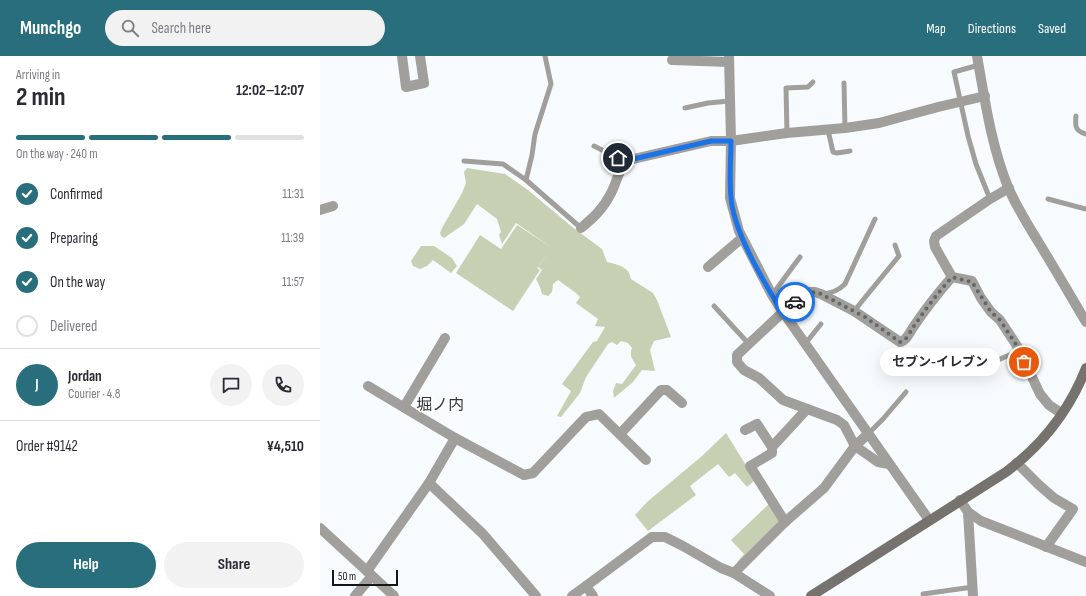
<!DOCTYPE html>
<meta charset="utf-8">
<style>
:root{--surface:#fff;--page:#f2f2f3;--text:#2b2b33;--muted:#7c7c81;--line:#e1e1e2;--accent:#286e7d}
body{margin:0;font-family:"Sofia Sans Condensed","Noto Sans JP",sans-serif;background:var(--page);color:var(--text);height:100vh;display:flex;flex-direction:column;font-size:15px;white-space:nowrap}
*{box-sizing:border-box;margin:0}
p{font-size:13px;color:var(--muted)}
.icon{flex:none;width:22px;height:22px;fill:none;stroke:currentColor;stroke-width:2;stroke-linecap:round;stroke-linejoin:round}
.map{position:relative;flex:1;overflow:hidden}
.panel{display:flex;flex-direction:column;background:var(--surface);width:320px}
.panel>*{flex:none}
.scale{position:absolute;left:12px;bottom:10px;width:66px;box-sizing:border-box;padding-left:4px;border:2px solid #141719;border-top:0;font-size:11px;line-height:14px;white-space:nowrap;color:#141719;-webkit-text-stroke:3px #fff;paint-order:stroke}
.pin{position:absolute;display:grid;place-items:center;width:34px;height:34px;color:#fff;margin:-17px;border:2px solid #fff;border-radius:50%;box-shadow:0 1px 4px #0007}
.courier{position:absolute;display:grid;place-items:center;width:40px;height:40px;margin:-20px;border:3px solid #1a73e8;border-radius:50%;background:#fff;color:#222;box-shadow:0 1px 5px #0007}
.bubble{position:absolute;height:28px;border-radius:14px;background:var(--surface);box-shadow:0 4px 16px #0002;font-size:13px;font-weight:700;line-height:28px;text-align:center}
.head em{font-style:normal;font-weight:700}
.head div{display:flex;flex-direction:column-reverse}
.head{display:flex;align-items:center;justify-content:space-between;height:68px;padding:0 16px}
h1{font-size:26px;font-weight:700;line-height:30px}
.bar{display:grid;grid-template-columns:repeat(4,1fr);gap:6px 4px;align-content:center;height:48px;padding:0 16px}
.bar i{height:5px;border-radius:3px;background:var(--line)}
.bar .active{background:var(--accent)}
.bar p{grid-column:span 4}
.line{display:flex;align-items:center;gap:10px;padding:0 16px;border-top:1px solid var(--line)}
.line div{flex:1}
.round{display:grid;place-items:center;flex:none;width:42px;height:42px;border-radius:21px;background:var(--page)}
ol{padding:0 16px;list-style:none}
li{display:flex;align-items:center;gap:12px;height:44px}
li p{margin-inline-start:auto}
li .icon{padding:4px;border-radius:50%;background:var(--accent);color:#fff;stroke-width:4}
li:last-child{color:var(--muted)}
li i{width:22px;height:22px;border:2px solid var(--line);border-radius:50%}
.action{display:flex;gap:8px;margin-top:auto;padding:8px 16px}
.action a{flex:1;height:46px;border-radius:24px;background:var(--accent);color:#fff;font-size:16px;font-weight:700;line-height:46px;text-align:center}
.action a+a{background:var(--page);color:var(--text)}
header{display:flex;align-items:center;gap:24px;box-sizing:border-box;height:56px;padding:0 20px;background:var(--accent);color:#fff}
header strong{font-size:19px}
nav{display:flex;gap:22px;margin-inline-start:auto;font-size:14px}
.search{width:280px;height:36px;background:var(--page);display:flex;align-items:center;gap:10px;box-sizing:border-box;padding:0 14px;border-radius:22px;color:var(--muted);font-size:15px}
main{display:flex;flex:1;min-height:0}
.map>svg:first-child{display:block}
.green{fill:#c7d0b2}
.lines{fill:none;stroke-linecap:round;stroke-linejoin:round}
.lane{stroke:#a19f9b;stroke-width:5}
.street{stroke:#a19f9b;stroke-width:10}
.secondary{stroke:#76736e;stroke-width:10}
.done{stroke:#646769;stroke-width:4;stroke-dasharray:0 7.2}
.route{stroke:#1a73e8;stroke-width:5}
.labels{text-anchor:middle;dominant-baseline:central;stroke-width:3;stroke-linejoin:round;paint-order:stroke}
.neighbourhood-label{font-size:16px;fill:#31373c;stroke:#fff}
</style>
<header>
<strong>Munchgo</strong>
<div class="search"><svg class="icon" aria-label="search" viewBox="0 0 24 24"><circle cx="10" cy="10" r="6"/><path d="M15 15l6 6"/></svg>Search here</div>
<nav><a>Map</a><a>Directions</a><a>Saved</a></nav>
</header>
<main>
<section class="panel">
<div class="head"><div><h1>2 min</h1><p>Arriving in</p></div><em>12:02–12:07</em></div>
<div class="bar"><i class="active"></i><i class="active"></i><i class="active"></i><i></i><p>On the way · 240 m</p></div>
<ol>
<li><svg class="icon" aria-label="check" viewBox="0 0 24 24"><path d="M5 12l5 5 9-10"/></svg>Confirmed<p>11:31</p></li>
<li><svg class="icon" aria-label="check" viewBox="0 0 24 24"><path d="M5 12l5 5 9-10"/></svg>Preparing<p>11:39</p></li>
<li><svg class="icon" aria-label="check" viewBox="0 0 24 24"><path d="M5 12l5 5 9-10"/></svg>On the way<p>11:57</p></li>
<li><i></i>Delivered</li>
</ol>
<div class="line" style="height:72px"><b class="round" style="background:var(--accent);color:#fff">J</b><div><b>Jordan</b><p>Courier · 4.8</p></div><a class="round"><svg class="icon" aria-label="chat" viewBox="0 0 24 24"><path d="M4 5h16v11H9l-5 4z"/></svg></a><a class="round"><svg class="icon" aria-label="phone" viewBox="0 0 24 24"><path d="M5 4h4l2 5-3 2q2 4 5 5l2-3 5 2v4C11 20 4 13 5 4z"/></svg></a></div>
<div class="line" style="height:52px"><div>Order #9142</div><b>¥4,510</b></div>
<div class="action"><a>Help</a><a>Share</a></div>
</section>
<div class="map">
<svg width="766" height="540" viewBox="0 0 766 540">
<rect width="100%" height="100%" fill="#f8fbfe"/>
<g class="green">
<path d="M147,112L185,118L208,134L251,170L282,193L287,206C298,209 309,210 311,223L333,237L337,244L351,281L334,285L330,294L335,315L322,314L313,326L294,342L293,335L296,327L302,328L316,309C312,303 309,299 312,292L308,287L301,285L297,289L292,286L288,288L266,321L260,337L241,361L237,360L251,335L242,328L273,286L277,285L285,271L275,270L278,263L256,247L260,241L256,237L238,224L233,228L232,236L228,240L222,238L220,231L216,223L222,214L218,211L230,193L217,212L220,214L193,255L136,217L160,179L181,193L197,169L231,191L196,167L182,188L179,179L181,176L177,163L157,148L144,168L124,182L121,180L120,177L122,172L142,137L146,127L144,116Z"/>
<path d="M101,190H114L132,202L137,210L131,217L113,204L107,210L100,213L93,210L91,205Z"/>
<path d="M406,377L435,424L427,431L415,417L409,421L398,408L370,430L376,439L328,475L315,459L327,446L382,400Z"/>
<path d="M449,448L460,465L419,508L417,506L424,498L411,484Z"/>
</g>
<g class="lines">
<g class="lane">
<path d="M659,9L634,16L648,80L656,108L670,143"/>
<path d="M524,27L525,72"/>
<path d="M365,52L388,47L409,45"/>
<path d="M756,60C755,70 755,75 766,78"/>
<path d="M508,74L513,96L517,97L530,95"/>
<path d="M467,77L466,32L488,31L493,26"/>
<path d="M274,90L298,102L305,107"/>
<path d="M144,105L183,108L206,124L212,99L215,78L231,28L225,0"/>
<path d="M206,124L261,172"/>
<path d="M728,143L766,153"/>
<path d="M504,238C513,236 518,235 525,228L555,163"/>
<path d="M452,239L480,201"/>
<path d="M394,250L428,287"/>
<path d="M534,255L579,200L575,189"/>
<path d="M485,288L501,268"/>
<path d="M673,306L699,295"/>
<path d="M548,378L563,363L586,336"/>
<path d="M603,538L653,531"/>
</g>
<g class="street">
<path d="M82,0L86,31L104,27L100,0"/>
<path d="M409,0L411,85L410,142L419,175L452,239L463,256L609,464"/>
<path d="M657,0C665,44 671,89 688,131C696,150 708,169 719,187C735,213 750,239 766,266"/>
<path d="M352,4L409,6"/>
<path d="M689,132L670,143L616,180L614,185L615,191L632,221L652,225L661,242L671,256L680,264L699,293L720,338L729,349L741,357"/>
<path d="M0,154L13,150"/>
<path d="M261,172C273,162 283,153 290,139C297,128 298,111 309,104L391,85H411L467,77L525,72L559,67L618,51L665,40"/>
<path d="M388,211L422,182"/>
<path d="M48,330L135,382L204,419L213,417L266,361L279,358L326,404"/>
<path d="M84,351L125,282"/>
<path d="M425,374L437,368L452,391"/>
<path d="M300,378L341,334H347L362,347"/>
<path d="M697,407L719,429L734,442L753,453L726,491"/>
<path d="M569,408L558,406L535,390L524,369L517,364L463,344L439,322L424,314L417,306V299L463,256L484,238L489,236H495L501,238L534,255L580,286C586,285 589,278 592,273C604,255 617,238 632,221"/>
<path d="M109,427L163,478L216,540"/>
<path d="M640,444L648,456L661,465L766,506"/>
<path d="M648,456L653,540"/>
<path d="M465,466L504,432L535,390L548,378"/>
<path d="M0,472L74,540"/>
<path d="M47,515L109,427L135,382"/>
<path d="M414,517L465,466L430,410L452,397V391L487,353"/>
<path d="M266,530L332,481H345L363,490L401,512L414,517L450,540"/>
<path d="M35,540L52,520"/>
<path d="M252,540L266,530L273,540"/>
</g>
<path class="secondary" d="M491,540L686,416C722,389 750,353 766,312"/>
</g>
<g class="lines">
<path class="done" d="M475,246L484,238L495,236L501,238L545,261L580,286C586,285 589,278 592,273C604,255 617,238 632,221L652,226L671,256L680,264L699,293L704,306"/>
<path class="route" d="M298,102L305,107L309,104L391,85H411C411,103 409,122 411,141C413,175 444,226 462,256L475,246"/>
</g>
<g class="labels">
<g class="neighbourhood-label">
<text x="120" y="349">堀ノ内</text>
</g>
</g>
</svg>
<div class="scale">50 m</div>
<div class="pin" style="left:704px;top:306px;background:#ea580c"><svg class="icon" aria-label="bag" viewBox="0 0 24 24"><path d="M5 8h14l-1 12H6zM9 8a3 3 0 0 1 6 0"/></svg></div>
<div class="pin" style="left:298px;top:102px;background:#1f2937"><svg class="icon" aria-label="home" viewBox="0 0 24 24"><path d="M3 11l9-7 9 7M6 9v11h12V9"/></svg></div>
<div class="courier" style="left:475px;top:246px"><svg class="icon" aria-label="car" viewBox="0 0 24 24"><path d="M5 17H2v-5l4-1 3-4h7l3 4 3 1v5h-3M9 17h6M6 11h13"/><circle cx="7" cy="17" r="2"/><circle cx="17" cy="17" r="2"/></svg></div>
<div class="bubble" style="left:560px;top:292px;width:120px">セブン-イレブン</div>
</div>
</main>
